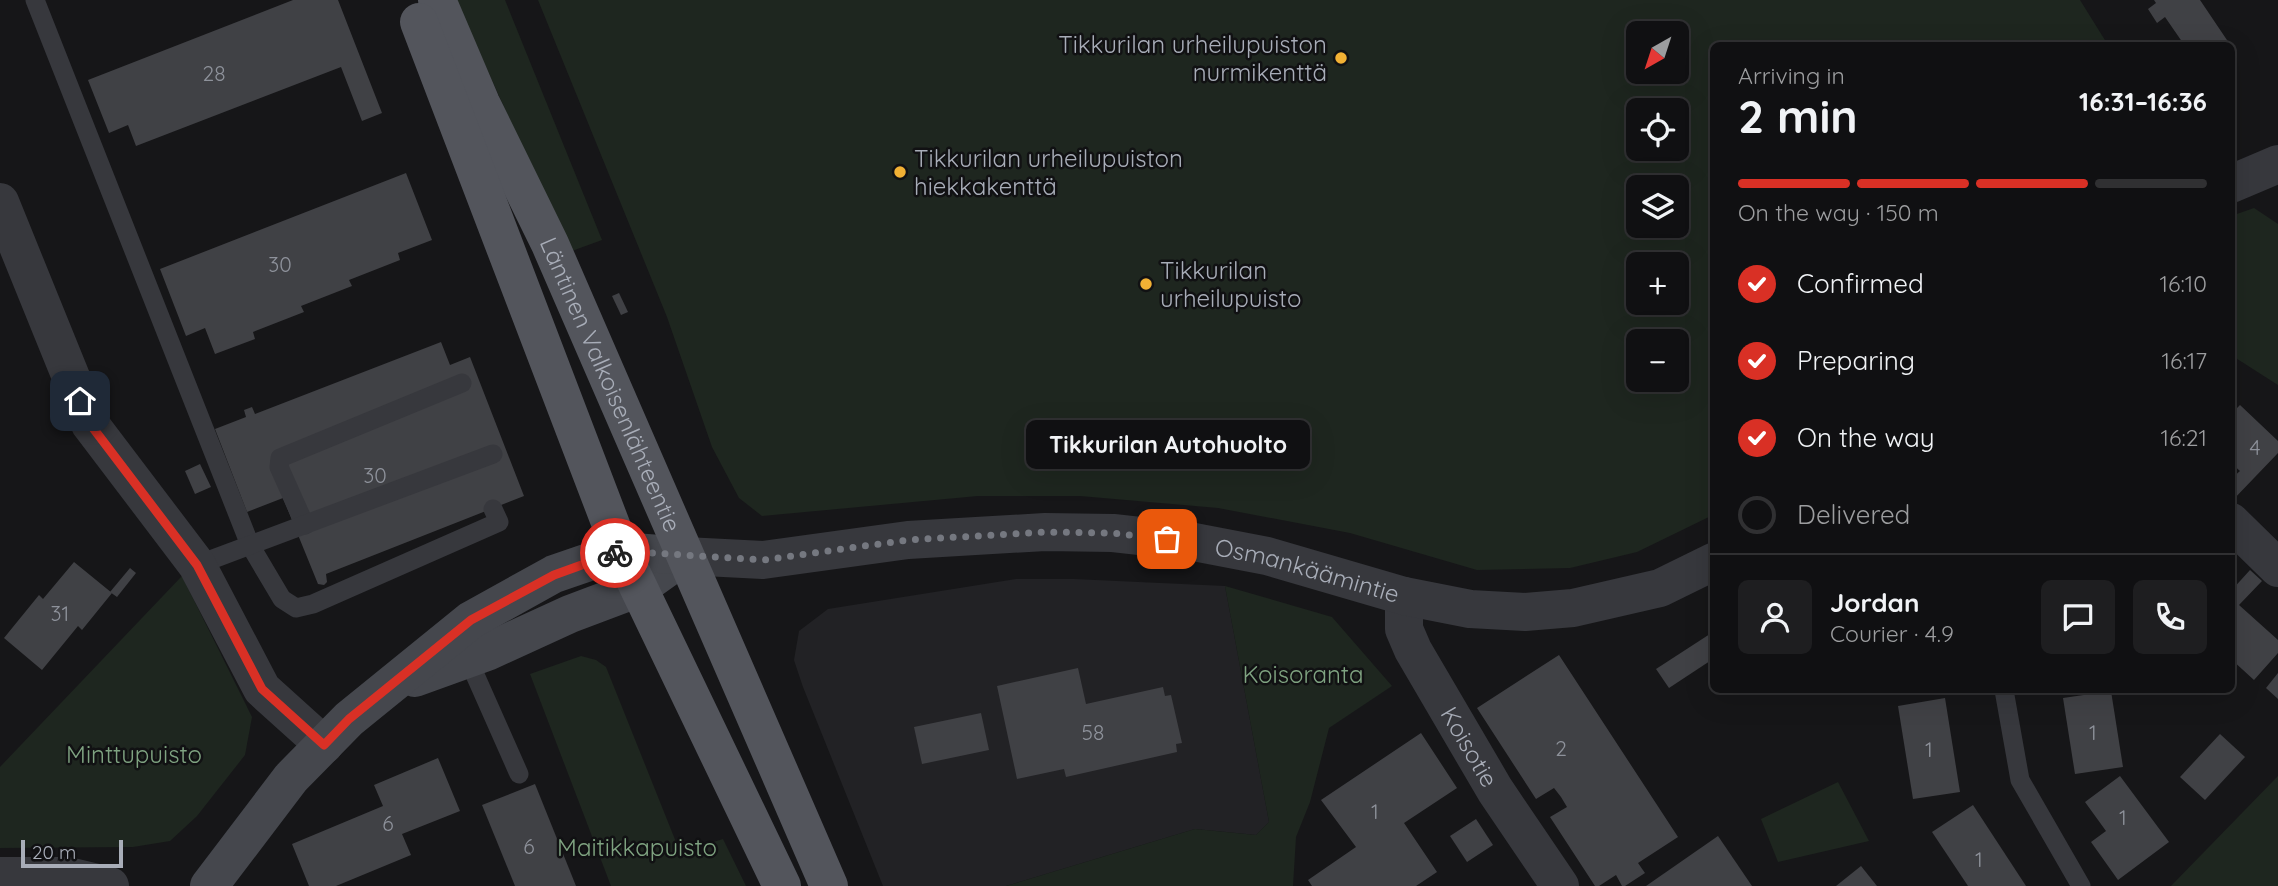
<!DOCTYPE html>
<meta charset="utf-8">
<style>
:root{--surface:#101012;--page:#1e1e20;--text:#f1f3f6;--muted:#9c9d9f;--line:#303032;--accent:#d93025}
body{margin:0;font-family:Quicksand,sans-serif;background:var(--page);color:var(--text);height:100vh;display:flex;flex-direction:column;font-size:26px;white-space:nowrap}
*{box-sizing:border-box;margin:0}
p{font-size:23px;color:var(--muted)}
.icon{flex:none;width:38px;height:38px;fill:none;stroke:currentColor;stroke-width:2;stroke-linecap:round;stroke-linejoin:round}
.map{position:relative;flex:1;overflow:hidden}
.details{position:absolute;left:1710px;top:42px;width:525px;height:651px;display:flex;flex-direction:column;background:var(--surface);border-radius:10px;box-shadow:0 7px 28px #0002,0 0 0 2px var(--line)}
.details>*{flex:none}
.needle{width:46px;rotate:219deg}
.fabs{position:absolute;left:1626px;top:21px;display:grid;gap:14px}
.fabs a{display:grid;place-items:center;width:63px;height:63px;border-radius:10px;background:var(--surface);box-shadow:0 7px 28px #0002,0 0 0 2px var(--line);font-size:35px}
.scale{position:absolute;left:21px;bottom:18px;width:102px;box-sizing:border-box;padding-left:7px;border:4px solid #a8adb8;border-top:0;font-size:19px;line-height:24px;white-space:nowrap;color:#a8adb8;-webkit-text-stroke:5px #111113;paint-order:stroke}
.pin{position:absolute;display:grid;place-items:center;width:60px;height:60px;color:#fff;margin:-30px;border-radius:14px;box-shadow:0 4px 10px #0006}
.courier{position:absolute;display:grid;place-items:center;width:70px;height:70px;margin:-35px;border:5px solid #d93025;border-radius:50%;background:#fff;color:#222;box-shadow:0 2px 9px #0007}
.bubble{position:absolute;height:49px;border-radius:10px;background:var(--surface);box-shadow:0 7px 28px #0002,0 0 0 2px var(--line);font-size:23px;font-weight:800;line-height:49px;text-align:center}
.summary em{font-style:normal;font-weight:800}
.summary div{display:flex;flex-direction:column-reverse}
.summary{display:flex;align-items:center;justify-content:space-between;height:119px;padding:0 28px}
h1{font-size:46px;font-weight:800;line-height:52px}
.bar{display:grid;grid-template-columns:repeat(4,1fr);gap:10px 7px;align-content:center;height:84px;padding:0 28px}
.bar i{height:9px;border-radius:5px;background:var(--line)}
.bar .on{background:var(--accent)}
.bar p{grid-column:span 4}
.line{display:flex;align-items:center;gap:18px;padding:0 28px;border-top:2px solid var(--line)}
.line div{flex:1}
.round{display:grid;place-items:center;flex:none;width:74px;height:74px;border-radius:10px;background:var(--page)}
ol{padding:0 28px;list-style:none}
li{display:flex;align-items:center;gap:21px;height:77px}
li p{margin-inline-start:auto}
li .icon{padding:7px;border-radius:50%;background:var(--accent);color:#fff;stroke-width:4}
li:last-child{color:var(--muted)}
li i{width:38px;height:38px;border:4px solid var(--line);border-radius:50%}
.map>svg:first-child{display:block}
.built{fill:#222225}
.green{fill:#1e261f;fill-rule:evenodd}
.building{fill:#404145}
.lines{fill:none;stroke-linecap:round;stroke-linejoin:round}
.service{stroke:#37383d;stroke-width:19}
.minor{stroke:#37383d;stroke-width:38}
.tertiary{stroke:#37383d;stroke-width:38}
.secondary{stroke:#45474d;stroke-width:38}
.primary{stroke:#53555c;stroke-width:38}
.done{stroke:#757880;stroke-width:7;stroke-dasharray:0 12.6}
.route{stroke:#d93025;stroke-width:9}
.poi-dot{fill:#f2b134;stroke:#111113;stroke-width:2.5}
.labels{text-anchor:middle;dominant-baseline:central;stroke-width:5;stroke-linejoin:round;paint-order:stroke}
.number-label{font-size:21px;fill:#8e929b}
.poi-label{font-size:24px;fill:#a8adb8;stroke:#111113;text-anchor:start}
.street-label{font-size:24px;fill:#a8adb8;stroke:#111113}
.park-label{font-size:24px;fill:#7fa381;stroke:#111113}
</style>
<div class="map">
<svg width="2278" height="886" viewBox="0 0 2278 886">
<rect width="100%" height="100%" fill="#161618"/>
<path class="built" d="M1016,579H1074L1225,586L1269,822L1256,835L1195,829L1006,886H883L803,687L794,660L799,631L828,609Z"/>
<g class="green">
<path d="M456,0H505L602,240L569,252Z"/>
<path d="M538,0H2080L2108,45L1713,46V515L1637,552L1570,568L1477,570L1350,533L1218,508L1080,496H978L762,516L739,498L712,447L667,317ZM1638,33H1676V72H1638ZM1638,110H1676V149H1638ZM1638,187H1676V226H1638ZM1638,264H1676V303H1638ZM1638,341H1676V380H1638Z"/>
<path d="M2254,208L2278,224V385L2231,355V216Z"/>
<path d="M182,576L252,717L245,755L197,816L170,841L133,847L0,848V767Z"/>
<path d="M1225,586L1332,617L1392,686L1329,728L1310,802L1296,837L1293,886H1006L1195,829L1256,835L1269,822Z"/>
<path d="M581,656L596,660L606,667L680,852L723,839L746,886H611L530,674Z"/>
<path d="M2278,776V886H2171Z"/>
<path d="M1838,782L1869,841L1778,862L1761,819Z"/>
</g>
<g class="building">
<path d="M293,0H338L382,113L362,121L341,67L136,146L128,125L109,133L88,80Z"/>
<path d="M2154,0H2200L2231,46H2185L2165,17L2157,23L2148,9L2156,3Z"/>
<path d="M406,173L432,240L398,253L400,260L349,280L352,286L301,306L304,312L253,332L255,339L215,354L205,328L186,336L160,269Z"/>
<path d="M619,293L628,312L621,315L612,296Z"/>
<path d="M441,342L450,365L470,357L524,496L326,574L327,582L324,585L318,584L283,498L247,512L215,429L246,417L244,410L252,407L255,414Z"/>
<path d="M2240,405L2278,441V453L2231,502V479L2240,471L2231,463V414Z"/>
<path d="M200,464L211,487L195,494L185,471Z"/>
<path d="M74,562L112,593L82,630L78,626L42,670L4,638L39,595L43,599Z"/>
<path d="M130,568L136,573L117,597L110,592Z"/>
<path d="M2250,570L2262,581L2239,605L2278,640V653L2254,680L2231,659V591Z"/>
<path d="M1713,632V659L1669,688L1656,669Z"/>
<path d="M1559,655L1678,837L1638,863L1645,873L1625,886H1622L1616,875L1599,886H1595L1550,817L1567,807L1561,797L1554,788L1536,799L1477,708Z"/>
<path d="M1078,668L1086,704L1163,687L1165,696L1171,695L1182,743L1176,744L1177,752L1066,777L1064,769L1017,779L997,686Z"/>
<path d="M2278,673V699L2266,688Z"/>
<path d="M2111,691L2123,767L2075,774L2063,698Z"/>
<path d="M1945,698L1960,792L1913,799L1898,706Z"/>
<path d="M981,713L989,750L922,764L914,727Z"/>
<path d="M1421,733L1457,788L1404,823L1437,872L1416,886H1312L1308,880L1356,847L1321,800Z"/>
<path d="M2220,734L2245,757L2205,800L2180,777Z"/>
<path d="M438,758L460,811L402,834L411,855L336,886H309L292,844L383,806L374,785Z"/>
<path d="M2120,776L2169,842L2118,880L2091,842L2106,831L2085,802Z"/>
<path d="M535,784L576,886H515L482,805Z"/>
<path d="M1973,805L2026,886H1968L1932,832Z"/>
<path d="M1476,819L1493,845L1467,862L1450,836Z"/>
<path d="M1718,836L1752,886H1646Z"/>
<path d="M1861,866L1877,886H1836Z"/>
</g>
<g class="lines">
<g class="service">
<path d="M35,0L250,545L282,599L296,608L313,604L499,522L493,509"/>
<path d="M305,525L279,467L280,458L462,383"/>
<path d="M197,565L493,454"/>
<path d="M468,659L519,774"/>
<path d="M2004,690L2020,780L2081,886"/>
</g>
<g class="minor">
<path d="M0,202L90,424L197,565L262,689L324,745"/>
<path d="M2231,522L2278,568"/>
<path id="s1" d="M1404,596V629L1413,650L1495,790L1560,886"/>
<path d="M0,876H68L110,886"/>
</g>
<g class="tertiary">
<path d="M2231,184L2278,164"/>
<path id="s2" d="M685,556L763,560L908,540L1045,532L1113,533L1194,542L1267,556L1404,596L1470,609L1525,612L1573,608L1660,588L1713,562"/>
</g>
<g class="secondary">
<path d="M415,678L487,652L570,614L639,588L667,568"/>
<path d="M209,886L291,778L349,719L471,620L554,574L621,551L685,556"/>
</g>
<g class="primary">
<path id="s3" d="M437,0L481,103L550,244L829,886"/>
<path d="M419,22L621,551L782,886"/>
</g>
</g>
<g class="lines">
<path class="done" d="M615,553L621,551L763,560L908,540L1045,532L1112,533L1167,539"/>
<path class="route" d="M80,401L90,424L197,565L262,689L324,745L349,719L471,620L554,575L615,553"/>
</g>
<g class="poi-dot">
<circle cx="1341" cy="58" r="7"/>
<circle cx="900" cy="172" r="7"/>
<circle cx="1146" cy="284" r="7"/>
</g>
<g class="labels">
<g class="number-label">
<text x="214" y="73">28</text>
<text x="280" y="264">30</text>
<text x="2255" y="447">4</text>
<text x="375" y="475">30</text>
<text x="60" y="613">31</text>
<text x="1093" y="732">58</text>
<text x="2093" y="732">1</text>
<text x="1561" y="748">2</text>
<text x="1929" y="749">1</text>
<text x="1375" y="811">1</text>
<text x="2123" y="817">1</text>
<text x="388" y="823">6</text>
<text x="529" y="846">6</text>
<text x="1979" y="859">1</text>
</g>
<g class="poi-label">
<text x="1327" y="44" text-anchor="end">Tikkurilan urheilupuiston<tspan x="1327" dy="28">nurmikenttä</tspan></text>
<text x="914" y="158">Tikkurilan urheilupuiston<tspan x="914" dy="28">hiekkakenttä</tspan></text>
<text x="1160" y="270">Tikkurilan<tspan x="1160" dy="28">urheilupuisto</tspan></text>
</g>
<g class="street-label">
<text stroke="none"><textPath href="#s3" startOffset="422">Läntinen Valkoisenlähteentie</textPath></text>
<text stroke="none"><textPath href="#s2" startOffset="628">Osmankäämintie</textPath></text>
<text stroke="none"><textPath href="#s1" startOffset="168">Koisotie</textPath></text>
</g>
<g class="park-label">
<text x="1303" y="674">Koisoranta</text>
<text x="134" y="754">Minttupuisto</text>
<text x="637" y="847">Maitikkapuisto</text>
</g>
</g>
</svg>
<div class="fabs">
<a><svg class="needle" viewBox="-14 -14 28 28"><path d="M0-13l5 13h-10z" fill="#e53935"/><path d="M0 13l5-13h-10z" fill="#9c9d9f"/></svg></a>
<a><svg class="icon" aria-label="locate" viewBox="0 0 24 24"><circle cx="12" cy="12" r="6"/><path d="M12 2v4M12 18v4M2 12h4M18 12h4"/></svg></a>
<a><svg class="icon" aria-label="layers" viewBox="0 0 24 24"><path d="M12 4l9 5-9 5-9-5zM3 14l9 5 9-5"/></svg></a>
<a>+</a>
<a>−</a>
</div>
<div class="scale">20 m</div>
<div class="pin" style="left:1167px;top:539px;background:#ea580c"><svg class="icon" aria-label="bag" viewBox="0 0 24 24"><path d="M5 8h14l-1 12H6zM9 8a3 3 0 0 1 6 0"/></svg></div>
<div class="pin" style="left:80px;top:401px;background:#1f2937"><svg class="icon" aria-label="home" viewBox="0 0 24 24"><path d="M3 11l9-7 9 7M6 9v11h12V9"/></svg></div>
<div class="courier" style="left:615px;top:553px"><svg class="icon" aria-label="bike" viewBox="0 0 24 24"><circle cx="6" cy="16" r="4"/><circle cx="18" cy="16" r="4"/><path d="M6 16l4-8h5l3 8M10 8l3 8H6M13 5h3"/></svg></div>
<div class="bubble" style="left:1026px;top:420px;width:284px">Tikkurilan Autohuolto</div>
<section class="details">
<div class="summary"><div><h1>2 min</h1><p>Arriving in</p></div><em>16:31–16:36</em></div>
<div class="bar"><i class="on"></i><i class="on"></i><i class="on"></i><i></i><p>On the way · 150 m</p></div>
<ol>
<li><svg class="icon" aria-label="check" viewBox="0 0 24 24"><path d="M5 12l5 5 9-10"/></svg>Confirmed<p>16:10</p></li>
<li><svg class="icon" aria-label="check" viewBox="0 0 24 24"><path d="M5 12l5 5 9-10"/></svg>Preparing<p>16:17</p></li>
<li><svg class="icon" aria-label="check" viewBox="0 0 24 24"><path d="M5 12l5 5 9-10"/></svg>On the way<p>16:21</p></li>
<li><i></i>Delivered</li>
</ol>
<div class="line" style="height:126px"><a class="round"><svg class="icon" aria-label="person" viewBox="0 0 24 24"><circle cx="12" cy="8" r="4"/><path d="M4 21q1-7 8-7t8 7"/></svg></a><div><b>Jordan</b><p>Courier · 4.9</p></div><a class="round"><svg class="icon" aria-label="chat" viewBox="0 0 24 24"><path d="M4 5h16v11H9l-5 4z"/></svg></a><a class="round"><svg class="icon" aria-label="phone" viewBox="0 0 24 24"><path d="M5 4h4l2 5-3 2q2 4 5 5l2-3 5 2v4C11 20 4 13 5 4z"/></svg></a></div>
</section>
</div>
